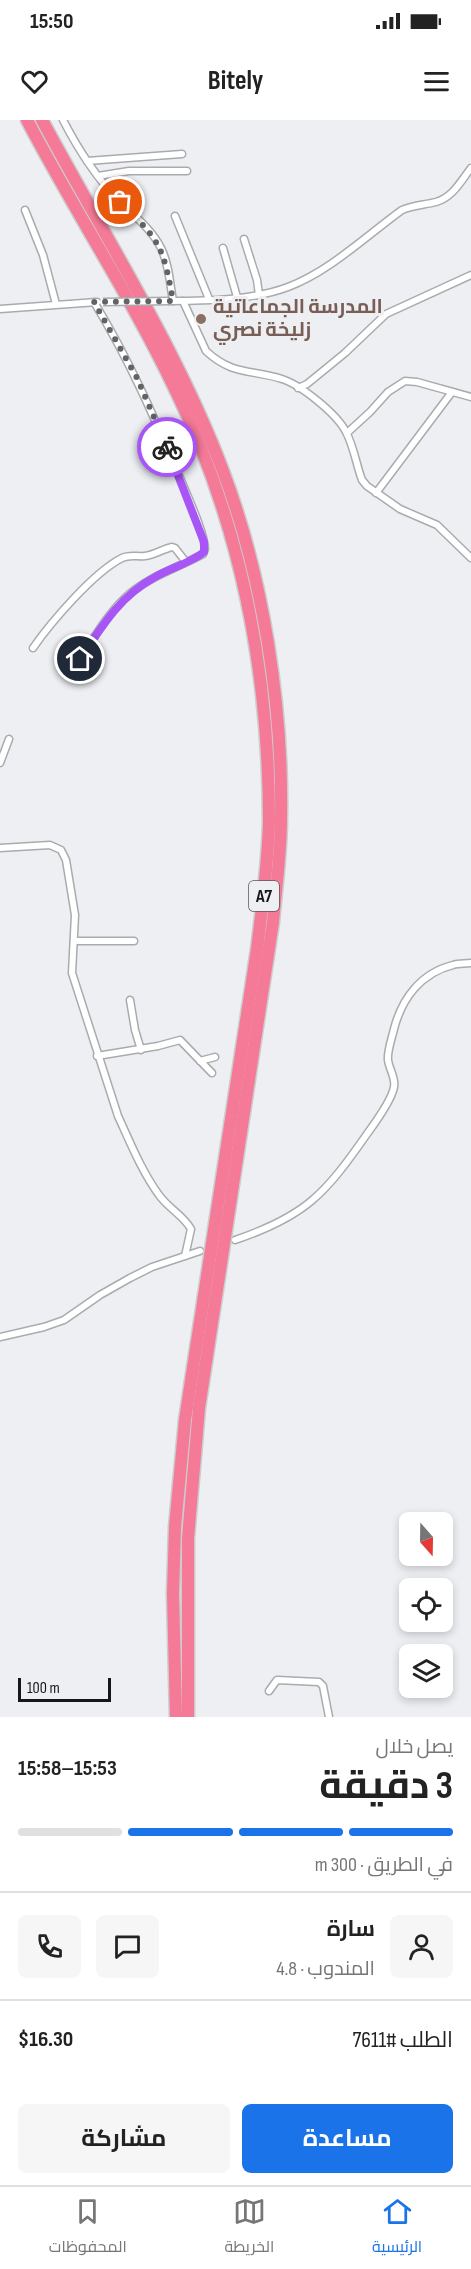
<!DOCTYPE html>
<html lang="ar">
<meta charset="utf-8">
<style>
:root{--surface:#fff;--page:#f6f6f6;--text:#222;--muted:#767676;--line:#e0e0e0;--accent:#1a73e8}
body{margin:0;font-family:"Sofia Sans Condensed",Cairo,sans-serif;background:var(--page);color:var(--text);direction:rtl;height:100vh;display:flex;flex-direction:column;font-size:22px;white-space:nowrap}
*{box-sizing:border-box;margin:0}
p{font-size:20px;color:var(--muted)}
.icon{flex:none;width:33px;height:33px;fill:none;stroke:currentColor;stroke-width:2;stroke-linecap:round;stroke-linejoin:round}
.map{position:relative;height:1597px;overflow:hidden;direction:ltr}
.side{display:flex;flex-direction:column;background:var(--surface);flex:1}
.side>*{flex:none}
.needle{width:39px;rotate:160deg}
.controls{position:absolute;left:399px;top:1392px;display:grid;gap:12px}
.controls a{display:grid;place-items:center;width:54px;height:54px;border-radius:9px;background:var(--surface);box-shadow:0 3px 9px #0003;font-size:30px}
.scale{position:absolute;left:18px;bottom:15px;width:93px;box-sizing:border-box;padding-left:6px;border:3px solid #161718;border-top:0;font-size:16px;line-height:21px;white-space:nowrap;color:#161718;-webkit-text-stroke:4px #eeeff3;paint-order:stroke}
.pin{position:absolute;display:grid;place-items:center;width:51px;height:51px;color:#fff;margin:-26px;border:3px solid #fff;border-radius:50%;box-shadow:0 2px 6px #0007}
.courier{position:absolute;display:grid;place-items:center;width:60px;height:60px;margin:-30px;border:4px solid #a855f7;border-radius:50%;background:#fff;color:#222;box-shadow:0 2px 8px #0007}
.headline em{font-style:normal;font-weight:700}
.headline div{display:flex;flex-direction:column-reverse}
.headline{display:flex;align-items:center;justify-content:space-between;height:102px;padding:0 18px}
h1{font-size:39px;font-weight:700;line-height:45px}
.bar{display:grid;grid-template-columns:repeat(4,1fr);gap:9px 6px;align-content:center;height:72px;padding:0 18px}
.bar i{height:8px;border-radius:4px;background:var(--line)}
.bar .on{background:var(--accent)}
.bar p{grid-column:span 4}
.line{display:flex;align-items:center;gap:15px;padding:0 18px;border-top:2px solid var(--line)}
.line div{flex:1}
.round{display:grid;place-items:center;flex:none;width:63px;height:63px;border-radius:9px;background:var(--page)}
.button{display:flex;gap:12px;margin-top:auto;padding:12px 18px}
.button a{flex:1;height:69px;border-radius:9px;background:var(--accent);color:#fff;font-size:24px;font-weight:700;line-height:69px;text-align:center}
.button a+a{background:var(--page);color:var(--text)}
.status{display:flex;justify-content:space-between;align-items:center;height:42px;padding:0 30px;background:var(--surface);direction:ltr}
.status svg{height:16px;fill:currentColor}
header{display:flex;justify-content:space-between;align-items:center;height:78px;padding:0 18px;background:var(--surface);font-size:27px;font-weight:700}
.tab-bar{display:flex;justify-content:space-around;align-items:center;height:84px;border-top:2px solid var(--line);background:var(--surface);font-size:16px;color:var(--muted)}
.tab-bar a{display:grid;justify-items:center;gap:3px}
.tab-bar .on{color:var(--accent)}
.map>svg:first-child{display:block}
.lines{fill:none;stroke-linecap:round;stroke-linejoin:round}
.street-casing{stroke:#aaabaf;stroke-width:9}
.highway-casing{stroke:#ccc;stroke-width:15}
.street{stroke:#fff;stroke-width:6}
.highway{stroke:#f57a97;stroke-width:12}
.street-bridge-casing{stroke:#aaabaf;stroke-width:9;stroke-linecap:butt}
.street-bridge{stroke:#fff;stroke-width:6}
.done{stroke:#626365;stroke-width:6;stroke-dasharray:0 10.8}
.route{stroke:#a855f7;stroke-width:8}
.education-dot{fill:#8d6e63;stroke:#eeeff3;stroke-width:2}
.labels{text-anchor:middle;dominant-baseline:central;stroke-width:6;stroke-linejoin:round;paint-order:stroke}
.shield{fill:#eeeff3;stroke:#57585a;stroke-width:1.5}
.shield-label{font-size:18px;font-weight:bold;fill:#161718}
.education-label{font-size:20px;font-weight:bold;fill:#785e54;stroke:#eeeff3;text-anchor:start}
</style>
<div class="status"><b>15:50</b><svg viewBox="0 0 49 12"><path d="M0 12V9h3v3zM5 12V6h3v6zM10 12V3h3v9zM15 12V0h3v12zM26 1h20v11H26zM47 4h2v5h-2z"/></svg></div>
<header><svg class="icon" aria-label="menu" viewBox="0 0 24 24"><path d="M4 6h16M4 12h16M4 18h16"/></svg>Bitely<svg class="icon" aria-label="heart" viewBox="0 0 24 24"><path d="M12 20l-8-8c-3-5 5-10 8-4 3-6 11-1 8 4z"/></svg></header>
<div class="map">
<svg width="471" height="1597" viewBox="0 0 471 1597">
<rect width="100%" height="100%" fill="#eeeff3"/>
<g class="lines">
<g class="street-casing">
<g id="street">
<path d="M63,0C78,29 95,56 118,80C133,95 151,108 161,128C169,144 170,164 173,181"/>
<path d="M87,41L182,34"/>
<path d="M98,56L129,51H187"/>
<path d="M25,90L43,135L56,184"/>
<path d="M175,96L209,179"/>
<path d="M244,119L257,160L259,175"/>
<path d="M223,128L237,177"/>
<path d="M170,181C207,181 254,180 288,167C330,151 366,116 402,90C413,85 424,85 436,82C453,77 461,61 471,48"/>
<path d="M183,181L206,231C233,256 251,249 282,259C301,265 337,294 346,312C354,327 356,344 362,360L367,366L400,389L437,405L471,438"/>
<path d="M0,189L97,182"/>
<path d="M298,268L307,264L345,233L386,194L471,155"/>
<path d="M347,313L370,292L388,272L405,261L417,262L471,277"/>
<path d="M376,373L452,272"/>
<path d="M33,528C51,502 94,452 122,438C130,434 137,437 145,436C154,435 163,429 172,427L175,428L186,442"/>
<path d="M80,539C94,518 107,495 125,478C147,457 177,448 203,434L205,429C204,411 188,378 181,360C154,297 130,241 94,182"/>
<path d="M0,643L9,619"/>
<path d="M0,728L50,725L61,730L66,740L75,795L72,853L118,996C130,1022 142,1052 159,1075C168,1088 183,1095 191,1109L185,1136"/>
<path d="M74,821H134"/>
<path d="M130,880L135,910L141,930"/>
<path d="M97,936L158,926L180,920L212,953"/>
<path d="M200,941L215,937"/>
<path d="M235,1120C306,1096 325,1074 367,1014C375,1003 392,980 394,967C396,958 389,949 388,940C387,931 392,918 394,909C402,878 421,853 453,845C459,843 465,844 471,843"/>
<path d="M0,1217L44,1207L64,1200L100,1175L130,1158L152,1147L200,1131"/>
<path d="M269,1571L277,1560L319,1562L323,1566L329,1597"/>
</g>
</g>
<g class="highway-casing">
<g id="highway">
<path d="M27,0C74,90 130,175 174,267C241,404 269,550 269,702C268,745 262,787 257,829L185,1300L175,1407L173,1474L176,1597"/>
<path d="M42,0C103,114 177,229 223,351C263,457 283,585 281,698C281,733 276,768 273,802L199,1288L188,1418V1597"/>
</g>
</g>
<use href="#street" class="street"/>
<use href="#highway" class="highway"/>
<g class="street-bridge-casing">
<path id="street-bridge" d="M103,182L170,181"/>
</g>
<use href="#street-bridge" class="street-bridge"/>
</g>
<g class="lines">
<path class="done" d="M120,82C160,121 163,125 173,181L94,182L137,258L167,327"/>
<path class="route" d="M80,539C102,506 120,476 155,457C170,448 191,443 204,432V422L167,327"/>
</g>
<circle class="education-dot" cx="201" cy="199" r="6"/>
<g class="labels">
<rect class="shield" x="249" y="761" width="30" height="30" rx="4.5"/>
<g class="shield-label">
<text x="264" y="776">A7</text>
</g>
<g class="education-label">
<text x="213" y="187">المدرسة الجماعاتية<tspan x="213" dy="23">زليخة نصري</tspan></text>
</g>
</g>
</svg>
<div class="controls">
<a><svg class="needle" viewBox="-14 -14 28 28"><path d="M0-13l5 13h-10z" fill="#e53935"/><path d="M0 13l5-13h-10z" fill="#767676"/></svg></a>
<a><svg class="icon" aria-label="locate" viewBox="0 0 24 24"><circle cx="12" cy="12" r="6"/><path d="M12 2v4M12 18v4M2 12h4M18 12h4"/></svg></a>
<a><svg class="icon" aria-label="layers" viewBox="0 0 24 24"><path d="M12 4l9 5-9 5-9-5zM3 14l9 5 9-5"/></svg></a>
</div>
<div class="scale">100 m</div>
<div class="pin" style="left:120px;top:82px;background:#ea580c"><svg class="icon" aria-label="bag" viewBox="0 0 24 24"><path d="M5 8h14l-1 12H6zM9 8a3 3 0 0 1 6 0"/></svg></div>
<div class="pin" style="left:80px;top:539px;background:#1f2937"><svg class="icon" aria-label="home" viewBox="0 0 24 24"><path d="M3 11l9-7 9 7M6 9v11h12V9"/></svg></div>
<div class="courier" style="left:167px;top:327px"><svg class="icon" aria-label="bike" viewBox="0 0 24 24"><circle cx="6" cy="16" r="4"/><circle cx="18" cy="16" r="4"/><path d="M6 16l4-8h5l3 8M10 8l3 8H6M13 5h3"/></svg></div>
</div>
<section class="side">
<div class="headline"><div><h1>3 دقيقة</h1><p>يصل خلال</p></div><em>15:53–15:58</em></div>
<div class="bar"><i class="on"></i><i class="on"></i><i class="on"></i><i></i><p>في الطريق · 300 m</p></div>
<div class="line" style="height:108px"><a class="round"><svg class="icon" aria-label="person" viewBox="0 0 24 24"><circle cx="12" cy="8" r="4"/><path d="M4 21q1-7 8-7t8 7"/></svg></a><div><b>سارة</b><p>المندوب · 4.8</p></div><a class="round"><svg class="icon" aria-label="chat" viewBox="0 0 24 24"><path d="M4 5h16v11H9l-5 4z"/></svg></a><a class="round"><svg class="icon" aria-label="phone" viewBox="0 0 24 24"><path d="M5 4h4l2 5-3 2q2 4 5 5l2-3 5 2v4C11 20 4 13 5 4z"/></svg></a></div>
<div class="line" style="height:78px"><div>الطلب #7611</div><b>$16.30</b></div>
<div class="button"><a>مساعدة</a><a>مشاركة</a></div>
</section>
<nav class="tab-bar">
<a class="on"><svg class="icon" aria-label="home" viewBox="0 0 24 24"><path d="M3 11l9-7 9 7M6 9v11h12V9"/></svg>الرئيسية</a>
<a><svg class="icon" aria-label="map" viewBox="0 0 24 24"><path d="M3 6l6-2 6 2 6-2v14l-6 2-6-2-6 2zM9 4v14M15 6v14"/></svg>الخريطة</a>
<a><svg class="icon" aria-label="saved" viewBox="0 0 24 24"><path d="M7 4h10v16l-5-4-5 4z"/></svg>المحفوظات</a>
</nav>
